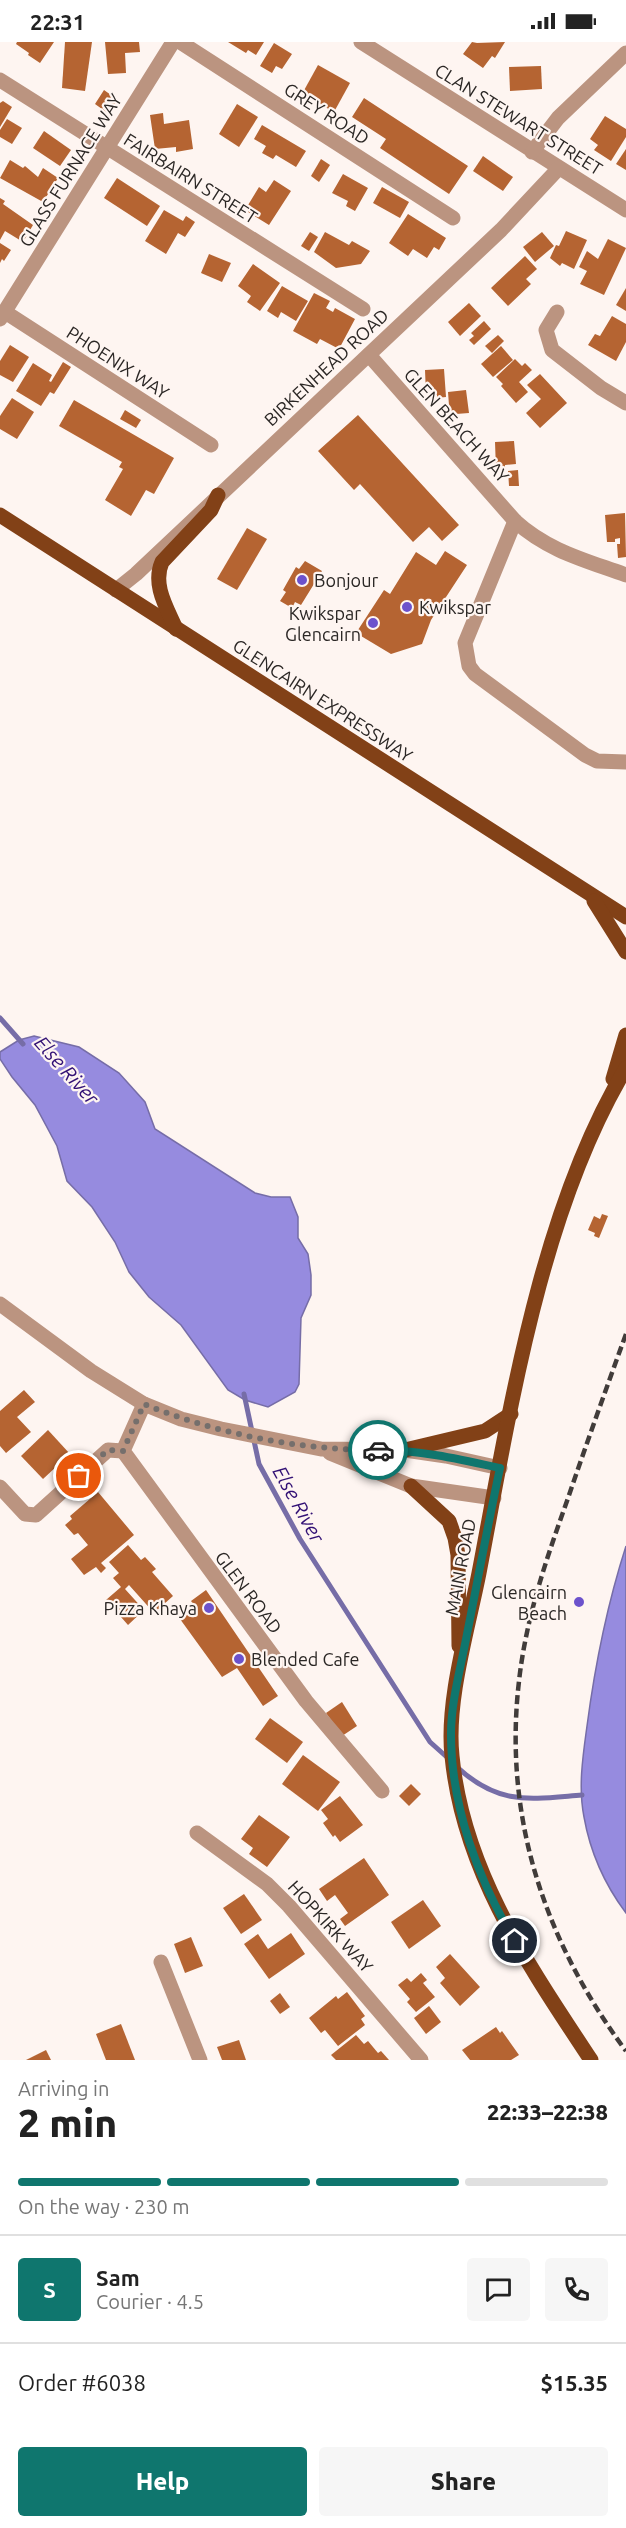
<!DOCTYPE html>
<meta charset="utf-8">
<style>
:root{--surface:#fff;--page:#f6f6f6;--text:#222;--muted:#767676;--line:#e0e0e0;--accent:#0f766e}
body{margin:0;font-family:Ubuntu,sans-serif;background:var(--page);color:var(--text);height:100vh;display:flex;flex-direction:column;font-size:22px;white-space:nowrap}
*{box-sizing:border-box;margin:0}
p{font-size:20px;color:var(--muted)}
.icon{flex:none;width:33px;height:33px;fill:none;stroke:currentColor;stroke-width:2;stroke-linecap:round;stroke-linejoin:round}
.map{position:relative;height:2018px;overflow:hidden}
.drawer{display:flex;flex-direction:column;background:var(--surface);flex:1}
.drawer>*{flex:none}
.pin{position:absolute;display:grid;place-items:center;width:51px;height:51px;color:#fff;margin:-26px;border:3px solid #fff;border-radius:50%;box-shadow:0 2px 6px #0007}
.courier{position:absolute;display:grid;place-items:center;width:60px;height:60px;margin:-30px;border:4px solid #0f766e;border-radius:50%;background:#fff;color:#222;box-shadow:0 2px 8px #0007}
.overview em{font-style:normal;font-weight:800}
.overview div{display:flex;flex-direction:column-reverse}
.overview{display:flex;align-items:center;justify-content:space-between;height:102px;padding:0 18px}
h1{font-size:39px;font-weight:800;line-height:45px}
.bar{display:grid;grid-template-columns:repeat(4,1fr);gap:9px 6px;align-content:center;height:72px;padding:0 18px}
.bar i{height:8px;border-radius:4px;background:var(--line)}
.bar .on{background:var(--accent)}
.bar p{grid-column:span 4}
.line{display:flex;align-items:center;gap:15px;padding:0 18px;border-top:2px solid var(--line)}
.line div{flex:1}
.round{display:grid;place-items:center;flex:none;width:63px;height:63px;border-radius:6px;background:var(--page)}
.button{display:flex;gap:12px;margin-top:auto;padding:12px 18px}
.button a{flex:1;height:69px;border-radius:6px;background:var(--accent);color:#fff;font-size:24px;font-weight:800;line-height:69px;text-align:center}
.button a+a{background:var(--page);color:var(--text)}
.status{display:flex;justify-content:space-between;align-items:center;height:42px;padding:0 30px;background:var(--surface);direction:ltr}
.status svg{height:16px;fill:currentColor}
.map>svg:first-child{display:block}
.water{fill:#968bdf;stroke:#766da7;stroke-width:1.5}
.lines{fill:none;stroke-linecap:round;stroke-linejoin:round}
.stream{stroke:#766da7;stroke-width:5}
.building{fill:#b56432}
.minor{stroke:#bb9480;stroke-width:15}
.major{stroke:#824117;stroke-width:15}
.rail{stroke:#413c3a;stroke-width:4.5;stroke-dasharray:9 4.5;stroke-linecap:butt}
.done{stroke:#756f6c;stroke-width:6;stroke-dasharray:0 10.8}
.route{stroke:#0f766e;stroke-width:8}
.poi-dot{fill:#6c52cc;stroke:#fef5f1;stroke-width:2}
.labels{text-anchor:middle;dominant-baseline:central;stroke-width:4.5;stroke-linejoin:round;paint-order:stroke}
.street-label{font-size:18px;fill:#2b2725;stroke:#fef5f1}
.poi-label{font-size:18px;fill:#2b2725;stroke:#fef5f1;text-anchor:start}
.water-label{font-size:20px;font-style:italic;fill:#321175;stroke:#fef5f1}
</style>
<div class="status"><b>22:31</b><svg viewBox="0 0 49 12"><path d="M0 12V9h3v3zM5 12V6h3v6zM10 12V3h3v9zM15 12V0h3v12zM26 1h20v11H26zM47 4h2v5h-2z"/></svg></div>
<div class="map">
<svg width="626" height="2018" viewBox="0 0 626 2018">
<rect width="100%" height="100%" fill="#fef5f1"/>
<g class="water">
<path d="M34,994L79,1005L119,1031L145,1060L155,1087L255,1151L271,1155H290L298,1175V1196L308,1212L311,1233V1253L301,1276L299,1342L295,1350L268,1365L245,1358L228,1348L181,1283L149,1255L129,1230L115,1200L92,1165L67,1139L57,1104L35,1063L12,1035L0,1017V1010L19,998Z"/>
<path d="M626,1504V1871C605,1843 590,1809 584,1775C578,1745 583,1713 587,1684C595,1623 607,1563 626,1504Z"/>
</g>
<g class="lines">
<g class="stream">
<path d="M0,976L23,1002"/>
<path d="M244,1352L259,1422L300,1497L430,1700L449,1717"/>
<path d="M457,1725C499,1764 530,1757 582,1753"/>
</g>
</g>
<g class="building">
<path d="M17,0H54L40,21L28,13L29,11L16,2Z"/>
<path d="M65,0H92L85,49L62,46Z"/>
<path d="M105,0H139L140,10L125,11L126,31L108,32Z"/>
<path d="M228,0H264L256,13L248,8L246,11Z"/>
<path d="M472,0L477,1L505,0L495,16L492,14L483,26L463,12Z"/>
<path d="M274,1L292,12L282,27L276,24L272,31L260,24Z"/>
<path d="M318,23L350,41L334,70L302,52Z"/>
<path d="M541,24L542,47L510,49L509,25Z"/>
<path d="M104,48L118,58L108,72L103,68L108,61L102,67L95,62Z"/>
<path d="M364,56L468,124L449,152L380,106L386,97L352,75Z"/>
<path d="M3,59L12,65L0,85V61Z"/>
<path d="M237,62L258,75L239,105L219,92Z"/>
<path d="M163,71L164,82L189,78L193,107L176,110V105L155,107L150,73Z"/>
<path d="M605,74L626,87V95L611,119L594,108L598,103L590,97Z"/>
<path d="M7,77L22,86L12,102L0,95V88Z"/>
<path d="M262,83L306,109L296,125L276,113L273,117L262,111L266,104L254,97Z"/>
<path d="M44,89L71,108L60,124L33,106Z"/>
<path d="M626,107V128L616,122Z"/>
<path d="M483,114L513,135L503,149L473,129Z"/>
<path d="M321,117L330,123L319,140L311,134Z"/>
<path d="M10,118L23,126L25,124L38,135L43,126L58,136L43,160L0,136Z"/>
<path d="M343,132L368,146L355,169L346,164L348,159L332,151Z"/>
<path d="M117,136L160,164L147,184L104,156Z"/>
<path d="M274,138L291,149L269,183L245,168L259,145L266,150Z"/>
<path d="M382,145L409,160L400,176L373,161Z"/>
<path d="M0,156L5,159L3,162L33,183L23,200L5,189L0,198Z"/>
<path d="M164,168L183,179L186,174L195,180L185,195L178,191L166,212L145,199Z"/>
<path d="M408,172L446,196L439,208L434,205L427,216L413,207L408,214L389,201Z"/>
<path d="M566,189L587,198L574,227L562,221L560,224L550,216L556,203L559,204Z"/>
<path d="M310,190L318,195L309,209L301,204Z"/>
<path d="M325,190L349,203L352,199L370,209L361,222L336,226L314,210Z"/>
<path d="M542,190L554,204L535,220L523,205Z"/>
<path d="M608,197L626,206L604,253L580,242L587,229L579,225L587,209L598,217Z"/>
<path d="M0,201L11,208L4,219L2,217L0,221Z"/>
<path d="M209,212L231,221L222,240L201,231Z"/>
<path d="M525,214L537,227L526,237L531,242L508,264L491,246Z"/>
<path d="M253,222L280,241L260,269L247,260L251,254L238,244Z"/>
<path d="M282,244L308,259L296,279L281,270L278,276L267,269Z"/>
<path d="M626,246V269L616,263Z"/>
<path d="M314,251L330,259L326,266L333,270L335,266L355,277L339,307L320,297L317,302L293,289Z"/>
<path d="M469,261L481,274L460,294L448,280Z"/>
<path d="M612,274L626,282V300L616,319L588,303L595,292L600,294Z"/>
<path d="M484,279L491,287L474,303L469,298L474,294L471,291Z"/>
<path d="M498,293L504,299L492,311L485,304Z"/>
<path d="M10,303L29,315L13,340L0,333V319Z"/>
<path d="M501,304L513,318L493,335L481,322Z"/>
<path d="M515,317L522,324L525,321L532,328L519,340L528,350L516,361L501,344L503,342L496,335Z"/>
<path d="M63,320L71,325L54,352L50,350L41,364L16,349L33,321L52,333L49,339L51,340Z"/>
<path d="M444,327L446,355L437,356V353H426L425,328Z"/>
<path d="M540,332L567,361L540,386L526,371L541,357L527,343Z"/>
<path d="M466,348L469,371L456,372V376L450,377L448,350Z"/>
<path d="M12,356L34,370L17,397L0,387V374Z"/>
<path d="M74,358L174,416L154,452L146,448L131,474L105,458L123,427L119,425L122,420L59,384Z"/>
<path d="M125,368L141,378L136,386L120,377Z"/>
<path d="M358,373L459,483L442,499L429,485L413,500L360,442L354,448L318,409Z"/>
<path d="M514,399L516,422L505,423V427L496,428L495,400Z"/>
<path d="M518,428L519,444H509L508,429Z"/>
<path d="M625,471L626,515L618,516L617,502H620V496L615,497V500H607L605,473Z"/>
<path d="M247,486L267,497L237,548L217,537Z"/>
<path d="M445,509L467,523L431,578L422,602L391,612L356,591L384,548L390,552L416,510L436,523Z"/>
<path d="M305,519L322,529L301,563L295,560L292,566L280,559L286,550L283,548L296,525L299,527Z"/>
<path d="M602,1172L608,1174L599,1196L594,1194L595,1191L588,1188L594,1174L600,1177Z"/>
<path d="M24,1348L35,1360L17,1375L31,1390L6,1411L0,1404V1369Z"/>
<path d="M48,1388L70,1412L43,1437L21,1414Z"/>
<path d="M98,1450L134,1493L101,1521L106,1526L101,1531L96,1525L84,1533L71,1517L88,1503L78,1491L74,1493L65,1483L72,1477L70,1474Z"/>
<path d="M128,1503L141,1518L145,1515L156,1527L152,1530L173,1554L154,1571L129,1543L125,1547L144,1568L128,1583L106,1558L121,1545L113,1536L119,1531L109,1520Z"/>
<path d="M206,1548L278,1654L263,1664L237,1626L222,1635L180,1577L197,1567L191,1559Z"/>
<path d="M342,1660L357,1684L342,1694L326,1671Z"/>
<path d="M270,1676L303,1700L287,1721L255,1697Z"/>
<path d="M303,1713L340,1740L318,1769L282,1742Z"/>
<path d="M411,1742L421,1752L409,1764L399,1754Z"/>
<path d="M340,1754L363,1783L340,1800L335,1793L333,1795L323,1781L328,1777L321,1768Z"/>
<path d="M259,1773L290,1795L267,1825L249,1812L253,1806L241,1797Z"/>
<path d="M364,1816L389,1853L345,1884L340,1877L348,1871L335,1853L327,1859L319,1847Z"/>
<path d="M244,1852L262,1878L241,1892L223,1866Z"/>
<path d="M423,1858L441,1884L409,1907L391,1880Z"/>
<path d="M291,1891L305,1912L269,1937L244,1902L258,1892L268,1907Z"/>
<path d="M191,1895L203,1924L185,1931L174,1902Z"/>
<path d="M450,1912L480,1945L460,1964L440,1941L445,1936L436,1925Z"/>
<path d="M421,1931L427,1938L423,1941L435,1955L416,1970L407,1960L410,1957L398,1943L407,1936L411,1940Z"/>
<path d="M347,1950L365,1974L361,1977L365,1983L338,2004L325,1988L321,1991L309,1976L336,1954L338,1957Z"/>
<path d="M280,1951L290,1965L280,1972L270,1959Z"/>
<path d="M429,1964L441,1980L426,1992L414,1976Z"/>
<path d="M121,1982L135,2018H106L96,1992Z"/>
<path d="M496,1985L500,1991L502,1989L519,2013L511,2018H470L462,2008Z"/>
<path d="M356,1993L364,2002L368,1999L378,2011L381,2009L389,2018H336L331,2013Z"/>
<path d="M239,1998L246,2018H222L217,2005Z"/>
<path d="M46,2008L51,2018H26Z"/>
</g>
<g class="lines">
<g class="minor">
<path d="M180,0L453,176"/>
<path d="M361,0L626,168"/>
<path d="M0,38L363,267"/>
<path d="M532,110L558,76L626,11"/>
<path d="M5,270L211,403"/>
<path d="M557,270L546,288L552,308L601,346L626,361"/>
<path d="M0,277L173,0"/>
<path d="M369,313L515,479C548,509 585,518 626,533"/>
<path d="M515,479L465,601L469,624L475,632L585,713L597,719L626,720"/>
<path d="M116,548L136,532L501,188L559,126"/>
<path d="M0,1262L91,1329L144,1362L181,1377L221,1387L321,1407L405,1408L446,1414L500,1426"/>
<path d="M144,1362L123,1409L306,1659L382,1749"/>
<path d="M330,1411L411,1444L494,1456"/>
<path d="M0,1445L25,1472L36,1473L108,1408L123,1409"/>
<path d="M197,1791L267,1842L289,1864L421,2018"/>
<path d="M161,1920L200,2018"/>
</g>
<g class="major">
<path d="M0,473L626,875"/>
<path d="M176,587C167,566 152,543 162,520L211,468L218,453"/>
<path d="M594,859L626,910"/>
<path d="M613,1037L626,993"/>
<path d="M405,1408L485,1389L511,1372"/>
<path d="M411,1444L449,1479L455,1496L458,1513L459,1604"/>
<path d="M591,2018C529,1924 463,1829 452,1714C446,1659 468,1587 479,1531C510,1369 540,1169 626,1026"/>
</g>
<path class="rail" d="M626,1292C606,1347 586,1403 567,1459C546,1518 526,1576 519,1639C503,1775 545,1900 626,2009"/>
</g>
<g class="lines">
<path class="done" d="M79,1434L108,1408L123,1409L144,1362C217,1392 298,1408 378,1408"/>
<path class="route" d="M378,1408C420,1408 459,1417 500,1426C488,1482 478,1537 467,1592C461,1625 451,1659 451,1692C451,1764 478,1838 515,1899"/>
</g>
<g class="poi-dot">
<circle cx="302" cy="538" r="6"/>
<circle cx="407" cy="565" r="6"/>
<circle cx="373" cy="581" r="6"/>
<circle cx="579" cy="1560" r="6"/>
<circle cx="209" cy="1566" r="6"/>
<circle cx="239" cy="1617" r="6"/>
</g>
<g class="labels">
<g class="street-label">
<text transform="translate(327 71) rotate(33)">GREY ROAD</text>
<text transform="translate(519 77) rotate(32)">CLAN STEWART STREET</text>
<text transform="translate(70 128) rotate(-58)">GLASS FURNACE WAY</text>
<text transform="translate(191 136) rotate(32)">FAIRBAIRN STREET</text>
<text transform="translate(118 320) rotate(33)">PHOENIX WAY</text>
<text transform="translate(326 325) rotate(-43)">BIRKENHEAD ROAD</text>
<text transform="translate(457 383) rotate(48)">GLEN BEACH WAY</text>
<text transform="translate(323 658) rotate(33)">GLENCAIRN EXPRESSWAY</text>
<text transform="translate(460 1525) rotate(-79)">MAIN ROAD</text>
<text transform="translate(249 1550) rotate(53)">GLEN ROAD</text>
<text transform="translate(331 1884) rotate(48)">HOPKIRK WAY</text>
</g>
<g class="poi-label">
<text x="314" y="538">Bonjour</text>
<text x="419" y="565">Kwikspar</text>
<text x="361" y="571" text-anchor="end">Kwikspar<tspan x="361" dy="21">Glencairn</tspan></text>
<text x="567" y="1550" text-anchor="end">Glencairn<tspan x="567" dy="21">Beach</tspan></text>
<text x="197" y="1566" text-anchor="end">Pizza Khaya</text>
<text x="251" y="1617">Blended Cafe</text>
</g>
<g class="water-label">
<text transform="translate(67 1028) rotate(48)">Else River</text>
<text transform="translate(299 1462) rotate(61)">Else River</text>
</g>
</g>
</svg>
<div class="pin" style="left:79px;top:1434px;background:#ea580c"><svg class="icon" aria-label="bag" viewBox="0 0 24 24"><path d="M5 8h14l-1 12H6zM9 8a3 3 0 0 1 6 0"/></svg></div>
<div class="pin" style="left:515px;top:1899px;background:#1f2937"><svg class="icon" aria-label="home" viewBox="0 0 24 24"><path d="M3 11l9-7 9 7M6 9v11h12V9"/></svg></div>
<div class="courier" style="left:378px;top:1408px"><svg class="icon" aria-label="car" viewBox="0 0 24 24"><path d="M5 17H2v-5l4-1 3-4h7l3 4 3 1v5h-3M9 17h6M6 11h13"/><circle cx="7" cy="17" r="2"/><circle cx="17" cy="17" r="2"/></svg></div>
</div>
<section class="drawer">
<div class="overview"><div><h1>2 min</h1><p>Arriving in</p></div><em>22:33–22:38</em></div>
<div class="bar"><i class="on"></i><i class="on"></i><i class="on"></i><i></i><p>On the way · 230 m</p></div>
<div class="line" style="height:108px"><b class="round" style="background:var(--accent);color:#fff">S</b><div><b>Sam</b><p>Courier · 4.5</p></div><a class="round"><svg class="icon" aria-label="chat" viewBox="0 0 24 24"><path d="M4 5h16v11H9l-5 4z"/></svg></a><a class="round"><svg class="icon" aria-label="phone" viewBox="0 0 24 24"><path d="M5 4h4l2 5-3 2q2 4 5 5l2-3 5 2v4C11 20 4 13 5 4z"/></svg></a></div>
<div class="line" style="height:78px"><div>Order #6038</div><b>$15.35</b></div>
<div class="button"><a>Help</a><a>Share</a></div>
</section>
